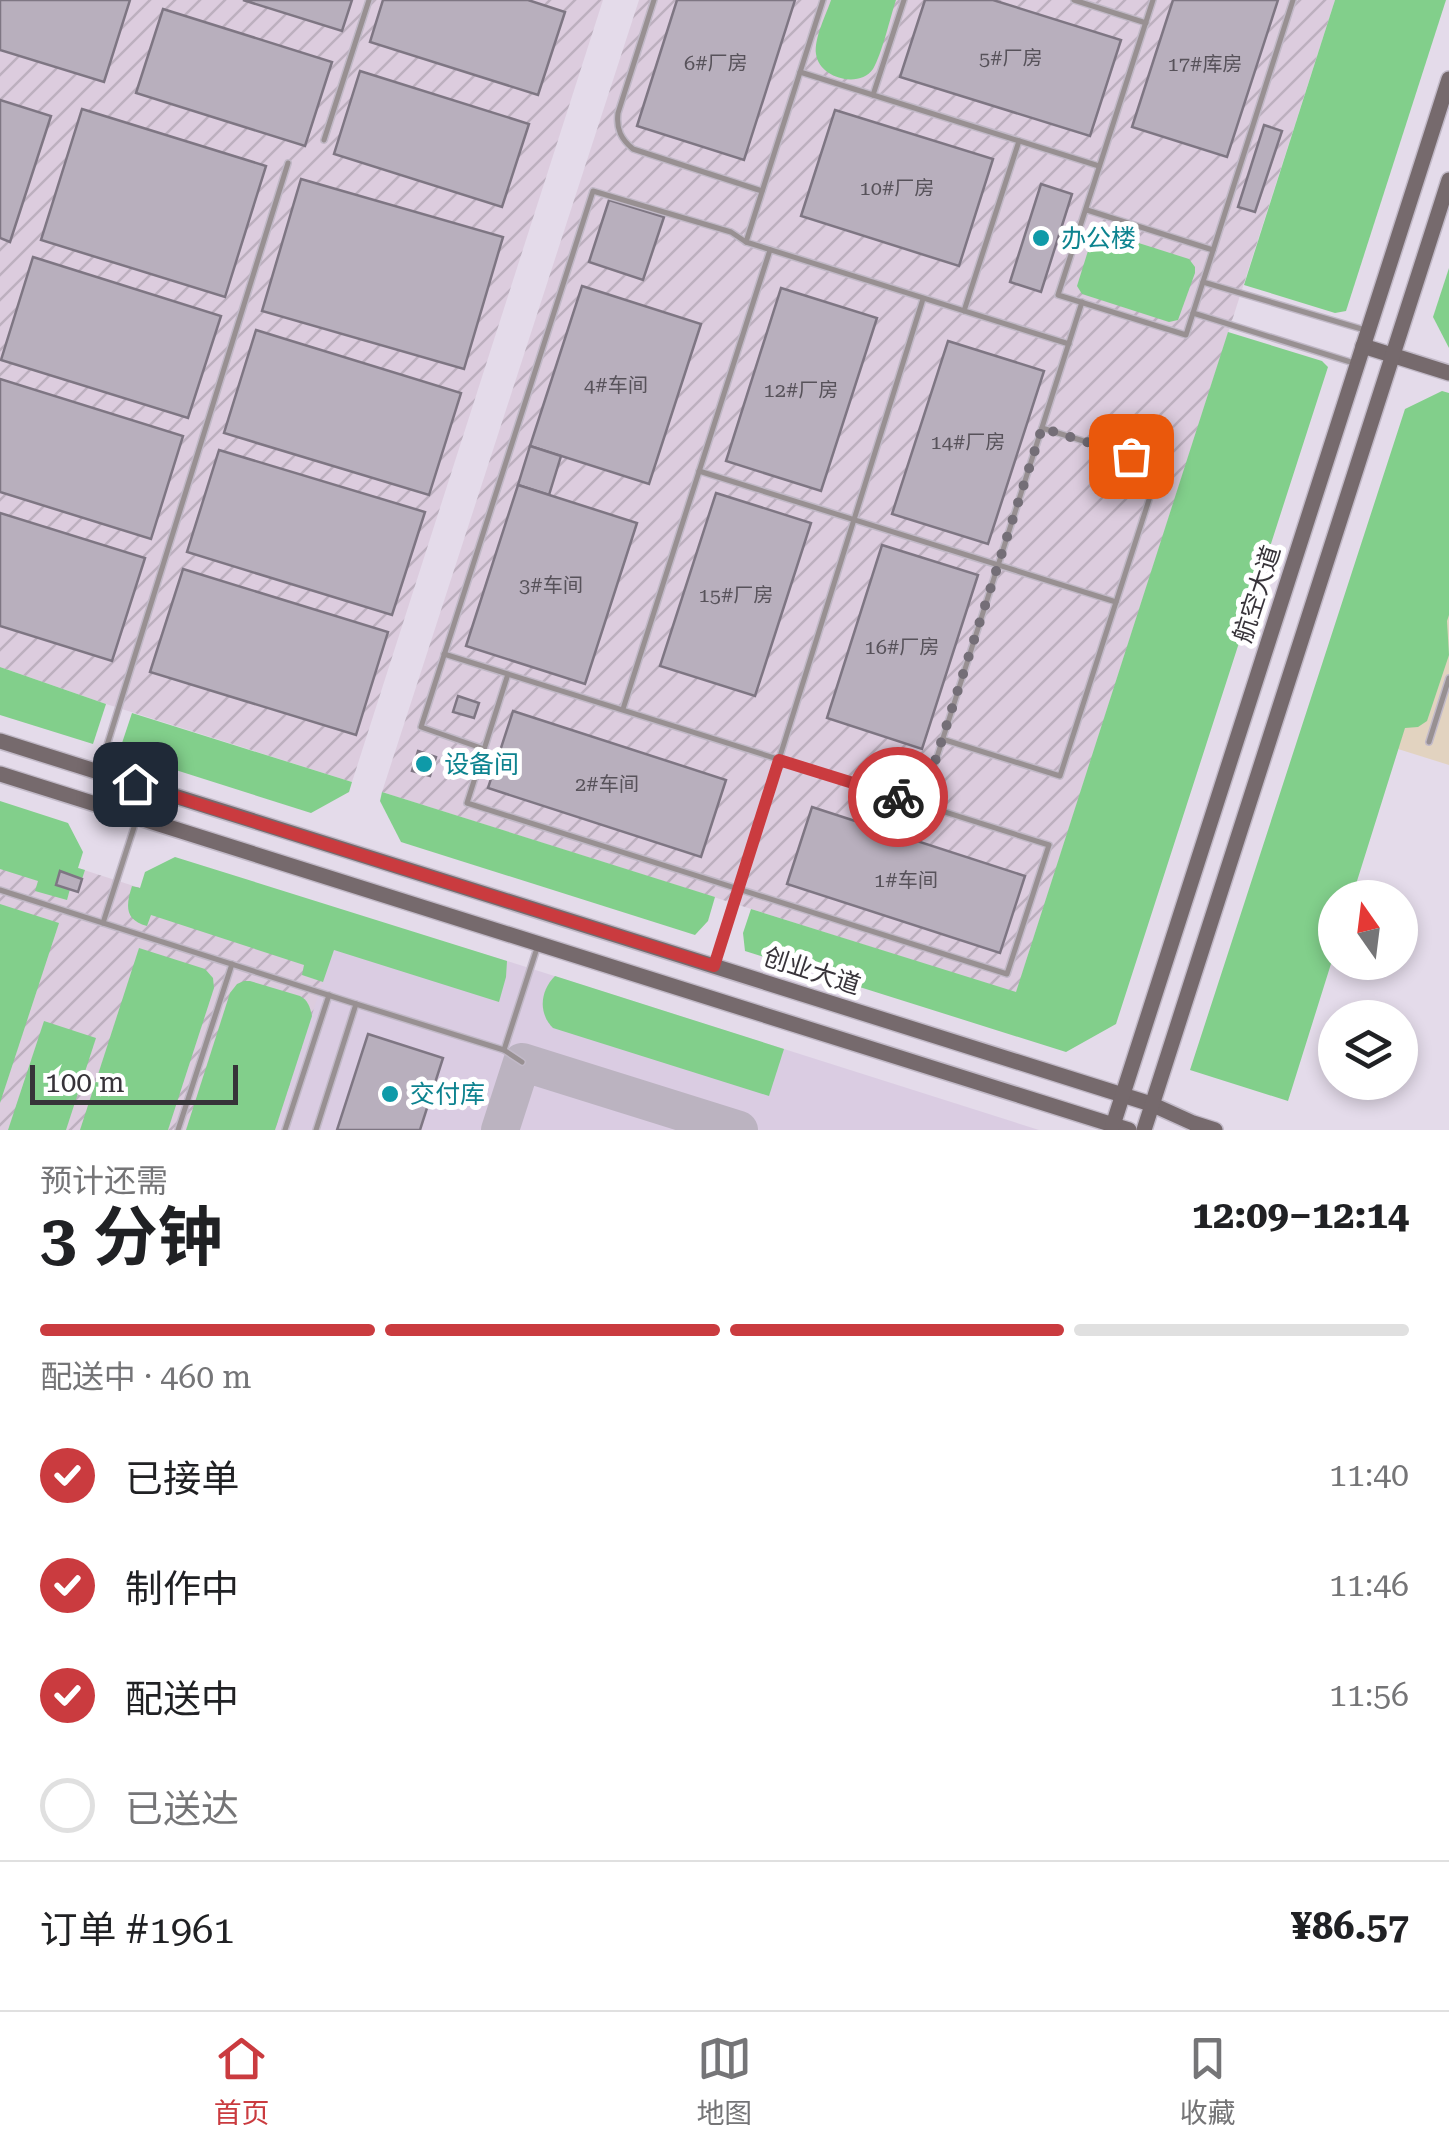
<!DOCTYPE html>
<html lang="zh">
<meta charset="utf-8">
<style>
:root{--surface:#fff;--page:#f6f6f6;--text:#202124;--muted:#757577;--line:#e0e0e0;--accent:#ca3b3f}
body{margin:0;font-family:"Roboto Serif","Noto Sans SC",serif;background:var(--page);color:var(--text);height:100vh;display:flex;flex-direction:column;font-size:38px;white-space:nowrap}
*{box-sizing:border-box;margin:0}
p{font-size:32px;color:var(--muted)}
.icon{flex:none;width:55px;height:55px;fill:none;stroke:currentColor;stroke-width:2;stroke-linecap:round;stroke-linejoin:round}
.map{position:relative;height:1130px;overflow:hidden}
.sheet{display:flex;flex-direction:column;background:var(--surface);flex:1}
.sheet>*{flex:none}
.needle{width:65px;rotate:346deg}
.controls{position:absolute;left:1318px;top:880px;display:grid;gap:20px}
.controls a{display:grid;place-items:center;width:100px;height:100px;border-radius:50%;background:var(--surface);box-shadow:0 5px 15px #0003;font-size:50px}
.scale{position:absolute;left:30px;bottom:25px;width:208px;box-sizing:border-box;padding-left:10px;border:5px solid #373339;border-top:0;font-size:28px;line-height:35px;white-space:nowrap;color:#373339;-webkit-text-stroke:8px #fff;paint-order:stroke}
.pin{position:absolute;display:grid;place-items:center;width:85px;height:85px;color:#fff;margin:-42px;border-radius:20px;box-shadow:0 5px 15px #0006}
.courier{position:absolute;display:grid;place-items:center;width:100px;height:100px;margin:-50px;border:8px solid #ca3b3f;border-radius:50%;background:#fff;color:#222;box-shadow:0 2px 12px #0007}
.overview em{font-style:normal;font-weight:700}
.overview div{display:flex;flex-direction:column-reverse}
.overview{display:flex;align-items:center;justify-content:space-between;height:170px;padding:0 40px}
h1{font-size:65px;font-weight:700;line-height:75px}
.bar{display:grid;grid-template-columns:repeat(4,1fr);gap:15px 10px;align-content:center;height:120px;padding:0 40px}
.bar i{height:12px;border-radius:8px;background:var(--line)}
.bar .selected{background:var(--accent)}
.bar p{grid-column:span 4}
.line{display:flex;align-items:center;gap:25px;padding:0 40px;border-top:2px solid var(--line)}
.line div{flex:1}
ol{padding:0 40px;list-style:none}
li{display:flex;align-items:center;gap:30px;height:110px}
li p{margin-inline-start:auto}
li .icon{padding:10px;border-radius:50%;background:var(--accent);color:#fff;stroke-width:4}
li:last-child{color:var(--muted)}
li i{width:55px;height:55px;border:5px solid var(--line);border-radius:50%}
.tabs{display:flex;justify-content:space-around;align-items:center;height:140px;border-top:2px solid var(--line);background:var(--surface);font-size:28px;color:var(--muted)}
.tabs a{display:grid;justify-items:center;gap:5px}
.tabs .selected{color:var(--accent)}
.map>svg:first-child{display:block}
.commercial{fill:#e2d3c0}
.industrial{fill:url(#industrial-furrows)}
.built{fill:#dacce2}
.green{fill:#82cf8b}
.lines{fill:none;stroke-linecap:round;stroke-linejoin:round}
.taxiway{stroke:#bbb3c0;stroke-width:38}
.building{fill:#b8afbd;stroke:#7e7683;stroke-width:2.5}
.lane-casing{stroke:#c1b9c7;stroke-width:8}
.secondary-casing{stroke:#c1b9c7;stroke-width:18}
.lane{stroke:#989092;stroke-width:5}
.secondary{stroke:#766a6d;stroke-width:15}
.done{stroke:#746e77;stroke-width:10;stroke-dasharray:0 18}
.route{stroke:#ca3b3f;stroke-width:12}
.culture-dot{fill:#0f9aa8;stroke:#fff;stroke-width:4}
.labels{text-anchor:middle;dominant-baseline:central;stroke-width:10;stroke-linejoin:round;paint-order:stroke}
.number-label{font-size:20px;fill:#57525a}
.culture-label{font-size:25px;fill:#0d838f;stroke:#fff;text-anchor:start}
.street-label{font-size:25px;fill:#373339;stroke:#fff}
</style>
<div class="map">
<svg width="1449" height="1130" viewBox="0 0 1449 1130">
<defs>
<pattern id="industrial-furrows" width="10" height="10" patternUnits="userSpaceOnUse" patternTransform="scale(2.5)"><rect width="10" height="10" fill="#dcccde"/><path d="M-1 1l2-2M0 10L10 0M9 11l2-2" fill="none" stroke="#bdb0bf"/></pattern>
</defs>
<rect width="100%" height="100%" fill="#e4dbea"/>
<path class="commercial" d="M1449,588V765L1398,749Z"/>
<g class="industrial">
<path d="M0,0H603L352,782L106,704L0,667Z"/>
<path d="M639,0H1335L1016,993L382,792Z"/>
<path d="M0,843L333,950L911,1130H0Z"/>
</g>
<path class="built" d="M375,921L507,961L1039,1130H275L336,940Z"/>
<g class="green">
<path d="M831,0H896C890,18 882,54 873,69C859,89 819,78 816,54C814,38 826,15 831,0Z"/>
<path d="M1335,0H1446L1346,311L1335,313L1244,285Z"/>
<path d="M1104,232L1189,259L1195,267V273L1178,320L1169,322L1082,294L1077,286L1092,238Z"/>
<path d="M1449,268V348L1433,317Z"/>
<path d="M1228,332L1322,361L1328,367L1116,1024L1066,1052L745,951L743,933L751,909L1016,992Z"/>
<path d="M1442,391L1449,393V615L1447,621L1449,655L1427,721L1418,727L1405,728L1352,897L1335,898V951L1288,1101L1190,1070L1405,409Z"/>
<path d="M0,667L106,704L93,744L0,715Z"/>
<path d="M132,713L352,782L349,792L311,813L119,752Z"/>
<path d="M382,792L715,897L708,921L695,935L401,842L380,801Z"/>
<path d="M0,801L68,823L83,852L78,868L85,870L82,879L60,872L56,884L70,889L67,900L35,891L38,881L0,869Z"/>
<path d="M175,857L507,961L506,977L499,1002L334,950L323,982L302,975L304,965L151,915L147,926C124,920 126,905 132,886L140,888L145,872Z"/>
<path d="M0,904L59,923L0,1103Z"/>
<path d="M139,948L205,969L213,978L214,988L168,1130H80Z"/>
<path d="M555,976L784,1049L769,1096L553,1028C538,1013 540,991 555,976Z"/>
<path d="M244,981H250L300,996C308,1000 310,1007 312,1016L275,1130H186L230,993L237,984Z"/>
<path d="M44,1021L96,1038L66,1130H8Z"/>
</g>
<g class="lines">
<path class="taxiway" d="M500,1130L522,1062L739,1130"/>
</g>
<g class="building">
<path d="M0,0H130L104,82L0,50Z"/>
<path d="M243,0H352L342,31Z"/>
<path d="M383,0H528L565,12L538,95L370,42Z"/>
<path d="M677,0H795L744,160L637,126Z"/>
<path d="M925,0H993L1121,40L1090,136L900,77Z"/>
<path d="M1173,0H1278L1227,157L1132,127Z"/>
<path d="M163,9L332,62L305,146L136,93Z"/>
<path d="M360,71L529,124L502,207L334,154Z"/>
<path d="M0,100L51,116L10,242L0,238Z"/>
<path d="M82,109L266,166L225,297L41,240Z"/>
<path d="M835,110L993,159L959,266L801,216Z"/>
<path d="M1264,125L1282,131L1255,212L1238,207Z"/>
<path d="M301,179L503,237L464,369L262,311Z"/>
<path d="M1041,184L1072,194L1041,292L1010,282Z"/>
<path d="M609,200L664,217L643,280L589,262Z"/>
<path d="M33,257L221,316L188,418L1,360Z"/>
<path d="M582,286L701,324L649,484L530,446Z"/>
<path d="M781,288L877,318L821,491L726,461Z"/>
<path d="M256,330L461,393L429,495L224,433Z"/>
<path d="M948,341L1044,371L988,544L892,514Z"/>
<path d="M0,379L183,436L151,539L0,492Z"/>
<path d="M530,446L561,456L549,495L518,485Z"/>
<path d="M219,450L425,512L392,615L187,552Z"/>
<path d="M518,485L637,523L585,684L466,646Z"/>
<path d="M716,493L811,523L755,696L660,666Z"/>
<path d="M0,513L145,558L112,661L0,626Z"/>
<path d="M882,545L978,575L922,749L827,718Z"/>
<path d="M183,569L388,632L356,735L150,672Z"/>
<path d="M458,696L479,703L474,718L453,712Z"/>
<path d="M513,711L726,780L701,857L488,788Z"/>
<path d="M418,751L436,757L430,776L412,771Z"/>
<path d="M812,807L1025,876L1000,953L787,884Z"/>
<path d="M60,871L82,879L78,892L56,885Z"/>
<path d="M368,1034L443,1058L420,1130H337Z"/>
</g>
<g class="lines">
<g class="lane-casing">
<g id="lane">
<path d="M654,0L618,113C616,129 621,139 633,149L762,191"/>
<path d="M823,0L746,242L1069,344"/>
<path d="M1074,0L1146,23"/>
<path d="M1153,0L1058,295L1186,335L1293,0"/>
<path d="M800,72L1099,166"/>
<path d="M873,95L904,0"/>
<path d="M324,140L369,0"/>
<path d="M1087,210L1213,250"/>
<path d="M1203,282L1365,330"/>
<path d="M964,311L1019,141"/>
<path d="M1193,313L1357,364"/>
<path d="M699,471L1116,602"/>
<path d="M444,654C646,717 847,781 1049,845L1007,974L467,803L508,674"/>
<path d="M623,709L770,250"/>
<path d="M942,739L1060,776L1147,506L1160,465L1042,428"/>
<path d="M1429,742L1449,678"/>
<path d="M484,749L421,727L593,191L731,232L746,242"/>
<path d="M99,771L288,163"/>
<path d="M922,804L1082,302"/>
<path d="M0,890L356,1004"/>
<path d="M103,923L136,821"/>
<path d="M715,964L923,299"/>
<path d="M522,1062L504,1050L538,945"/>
<path d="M178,1130L232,964"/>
<path d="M285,1130L329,995"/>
<path d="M316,1130L356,1004L504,1050"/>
</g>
</g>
<g class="secondary-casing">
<g id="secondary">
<path d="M1363,346L1449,373"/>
<path d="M0,741L1151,1104L1193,1123L1215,1130"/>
<path d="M0,774L1129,1130"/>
<path d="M1113,1125L1449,79"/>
<path d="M1144,1130L1449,180"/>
</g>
</g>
<use href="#lane" class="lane"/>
<use href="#secondary" class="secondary"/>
</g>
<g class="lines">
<path class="done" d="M898,797L921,805L1042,428L1131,456"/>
<path class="route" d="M135,784L714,966L779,760L898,797"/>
</g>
<g class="culture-dot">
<circle cx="1041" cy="238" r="10"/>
<circle cx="424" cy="764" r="10"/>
<circle cx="390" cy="1094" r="10"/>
</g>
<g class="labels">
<g class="number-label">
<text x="1011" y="58">5#厂房</text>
<text x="716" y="63">6#厂房</text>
<text x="1205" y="64">17#库房</text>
<text x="897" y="188">10#厂房</text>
<text x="616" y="385">4#车间</text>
<text x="801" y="390">12#厂房</text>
<text x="968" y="442">14#厂房</text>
<text x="551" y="585">3#车间</text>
<text x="736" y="595">15#厂房</text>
<text x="902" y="647">16#厂房</text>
<text x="607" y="784">2#车间</text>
<text x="906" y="880">1#车间</text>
</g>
<g class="culture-label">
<text x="1061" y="238">办公楼</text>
<text x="444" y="764">设备间</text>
<text x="410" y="1094">交付库</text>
</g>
<g class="street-label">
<text transform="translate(1257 594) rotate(-72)">航空大道</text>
<text transform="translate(812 971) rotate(18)">创业大道</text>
</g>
</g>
</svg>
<div class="controls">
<a><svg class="needle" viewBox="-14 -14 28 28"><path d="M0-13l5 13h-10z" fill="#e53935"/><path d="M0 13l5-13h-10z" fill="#757577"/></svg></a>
<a><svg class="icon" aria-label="layers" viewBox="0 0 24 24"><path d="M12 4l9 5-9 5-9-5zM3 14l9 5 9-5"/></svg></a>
</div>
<div class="scale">100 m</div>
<div class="pin" style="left:1131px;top:456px;background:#ea580c"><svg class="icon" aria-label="bag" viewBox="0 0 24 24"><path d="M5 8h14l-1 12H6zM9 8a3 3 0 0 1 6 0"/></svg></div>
<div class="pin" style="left:135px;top:784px;background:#1f2937"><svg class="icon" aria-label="home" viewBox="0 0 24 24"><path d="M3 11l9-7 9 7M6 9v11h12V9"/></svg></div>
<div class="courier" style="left:898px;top:797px"><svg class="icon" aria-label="bike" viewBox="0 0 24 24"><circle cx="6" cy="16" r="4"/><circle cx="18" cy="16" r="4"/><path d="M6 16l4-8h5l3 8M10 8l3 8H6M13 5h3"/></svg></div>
</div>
<section class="sheet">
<div class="overview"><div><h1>3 分钟</h1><p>预计还需</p></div><em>12:09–12:14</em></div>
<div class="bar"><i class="selected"></i><i class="selected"></i><i class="selected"></i><i></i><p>配送中 · 460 m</p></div>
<ol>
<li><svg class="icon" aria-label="check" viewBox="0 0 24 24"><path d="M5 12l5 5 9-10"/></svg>已接单<p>11:40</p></li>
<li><svg class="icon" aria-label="check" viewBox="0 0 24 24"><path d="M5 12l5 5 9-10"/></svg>制作中<p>11:46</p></li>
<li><svg class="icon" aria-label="check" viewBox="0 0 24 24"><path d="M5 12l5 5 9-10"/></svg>配送中<p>11:56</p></li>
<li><i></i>已送达</li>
</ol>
<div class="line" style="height:130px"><div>订单 #1961</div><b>¥86.57</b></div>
</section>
<nav class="tabs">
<a class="selected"><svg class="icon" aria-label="home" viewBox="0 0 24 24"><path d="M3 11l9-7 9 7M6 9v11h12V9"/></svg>首页</a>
<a><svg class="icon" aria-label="map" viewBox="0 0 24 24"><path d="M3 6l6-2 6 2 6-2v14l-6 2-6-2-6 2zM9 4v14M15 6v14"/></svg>地图</a>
<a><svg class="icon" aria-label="saved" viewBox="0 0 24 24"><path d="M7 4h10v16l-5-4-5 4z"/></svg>收藏</a>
</nav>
